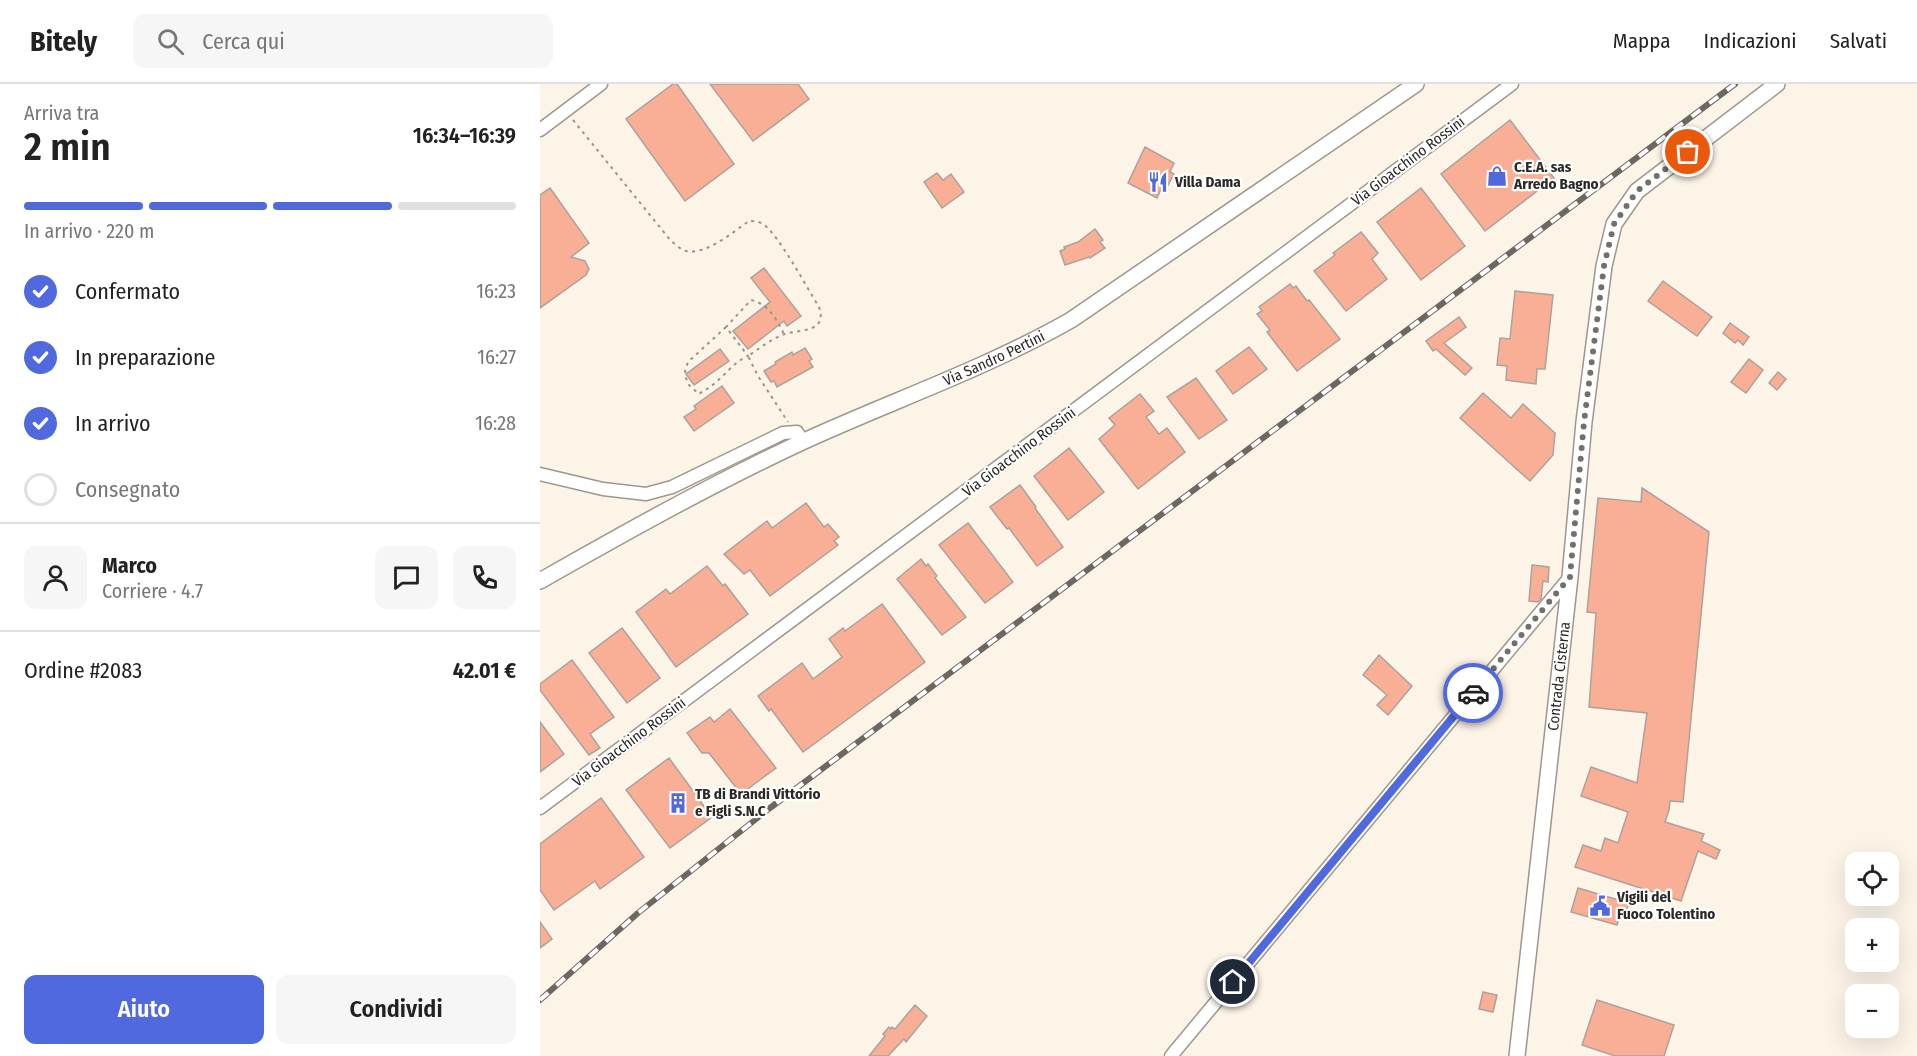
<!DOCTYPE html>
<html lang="it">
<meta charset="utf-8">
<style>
:root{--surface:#fff;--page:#f6f6f6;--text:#222;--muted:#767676;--line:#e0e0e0;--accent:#5069de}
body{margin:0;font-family:"Fira Sans Condensed",sans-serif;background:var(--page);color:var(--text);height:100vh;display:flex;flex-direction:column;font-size:22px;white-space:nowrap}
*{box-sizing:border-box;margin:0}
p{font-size:20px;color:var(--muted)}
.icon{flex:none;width:33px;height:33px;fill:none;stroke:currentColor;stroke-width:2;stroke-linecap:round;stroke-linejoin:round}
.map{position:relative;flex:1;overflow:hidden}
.sheet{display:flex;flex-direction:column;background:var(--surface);width:540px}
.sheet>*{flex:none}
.fabs{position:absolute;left:1305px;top:768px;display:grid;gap:12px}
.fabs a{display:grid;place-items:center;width:54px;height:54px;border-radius:12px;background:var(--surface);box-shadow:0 6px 24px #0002;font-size:30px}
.pin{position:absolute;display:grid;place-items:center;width:51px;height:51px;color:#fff;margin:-26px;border:3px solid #fff;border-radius:50%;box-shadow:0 2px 6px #0007}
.courier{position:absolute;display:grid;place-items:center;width:60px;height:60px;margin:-30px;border:4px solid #5069de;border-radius:50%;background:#fff;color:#222;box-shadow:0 2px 8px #0007}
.overview em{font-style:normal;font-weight:600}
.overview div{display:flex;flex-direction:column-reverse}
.overview{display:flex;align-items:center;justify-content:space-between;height:102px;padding:0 24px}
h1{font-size:39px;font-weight:600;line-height:45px}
.bar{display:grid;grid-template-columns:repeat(4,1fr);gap:9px 6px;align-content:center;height:72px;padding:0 24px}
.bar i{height:8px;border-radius:4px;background:var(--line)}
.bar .selected{background:var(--accent)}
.bar p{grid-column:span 4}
.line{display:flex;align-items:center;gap:15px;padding:0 24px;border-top:2px solid var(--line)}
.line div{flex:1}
.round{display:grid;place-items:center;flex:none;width:63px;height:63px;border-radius:12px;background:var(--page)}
ol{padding:0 24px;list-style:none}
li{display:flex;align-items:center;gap:18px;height:66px}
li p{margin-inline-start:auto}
li .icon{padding:6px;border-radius:50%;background:var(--accent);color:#fff;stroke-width:4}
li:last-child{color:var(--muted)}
li i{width:33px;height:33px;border:3px solid var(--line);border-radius:50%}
.action{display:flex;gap:12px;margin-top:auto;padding:12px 24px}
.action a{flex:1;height:69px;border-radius:12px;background:var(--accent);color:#fff;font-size:24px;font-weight:600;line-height:69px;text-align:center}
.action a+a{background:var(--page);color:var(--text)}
header{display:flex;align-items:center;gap:36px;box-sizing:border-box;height:84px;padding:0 30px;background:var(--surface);border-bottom:2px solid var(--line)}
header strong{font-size:28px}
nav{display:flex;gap:33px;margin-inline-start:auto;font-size:21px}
.search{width:420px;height:54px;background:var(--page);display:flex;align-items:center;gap:15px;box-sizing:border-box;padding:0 21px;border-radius:12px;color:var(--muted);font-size:22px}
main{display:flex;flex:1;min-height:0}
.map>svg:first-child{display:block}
.building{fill:#f9af95;stroke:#aea09b;stroke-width:1.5}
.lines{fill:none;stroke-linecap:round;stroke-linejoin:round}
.minor-casing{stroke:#9f968c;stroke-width:15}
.major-casing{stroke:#9f968c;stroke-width:18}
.path{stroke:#9a938b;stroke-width:2;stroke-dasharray:3 4.5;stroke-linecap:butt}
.minor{stroke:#fff;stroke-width:12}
.major{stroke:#fff;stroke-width:15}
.rail-casing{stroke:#6d6761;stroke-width:6}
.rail{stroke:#fff;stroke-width:4;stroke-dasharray:11;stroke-linecap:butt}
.done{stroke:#756f69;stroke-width:6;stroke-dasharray:0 10.8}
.route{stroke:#5069de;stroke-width:8}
.labels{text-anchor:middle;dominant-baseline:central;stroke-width:4.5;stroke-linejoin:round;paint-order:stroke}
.street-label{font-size:15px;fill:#2c2824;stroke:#fff}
.poi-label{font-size:15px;font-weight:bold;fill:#2c2824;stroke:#fff;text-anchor:start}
</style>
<header>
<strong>Bitely</strong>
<div class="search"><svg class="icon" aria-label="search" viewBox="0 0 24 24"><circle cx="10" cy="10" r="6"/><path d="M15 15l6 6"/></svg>Cerca qui</div>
<nav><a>Mappa</a><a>Indicazioni</a><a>Salvati</a></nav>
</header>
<main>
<section class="sheet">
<div class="overview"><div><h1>2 min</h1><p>Arriva tra</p></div><em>16:34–16:39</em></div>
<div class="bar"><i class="selected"></i><i class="selected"></i><i class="selected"></i><i></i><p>In arrivo · 220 m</p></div>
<ol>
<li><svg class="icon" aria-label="check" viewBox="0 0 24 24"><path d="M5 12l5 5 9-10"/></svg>Confermato<p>16:23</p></li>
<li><svg class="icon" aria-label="check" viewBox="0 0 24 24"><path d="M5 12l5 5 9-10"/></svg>In preparazione<p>16:27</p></li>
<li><svg class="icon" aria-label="check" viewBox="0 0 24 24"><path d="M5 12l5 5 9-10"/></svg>In arrivo<p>16:28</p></li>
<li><i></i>Consegnato</li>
</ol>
<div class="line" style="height:108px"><a class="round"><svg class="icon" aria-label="person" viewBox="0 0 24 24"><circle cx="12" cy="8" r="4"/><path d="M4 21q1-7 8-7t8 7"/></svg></a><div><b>Marco</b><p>Corriere · 4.7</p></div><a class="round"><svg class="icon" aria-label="chat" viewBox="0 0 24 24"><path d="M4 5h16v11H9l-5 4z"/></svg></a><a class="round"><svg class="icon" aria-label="phone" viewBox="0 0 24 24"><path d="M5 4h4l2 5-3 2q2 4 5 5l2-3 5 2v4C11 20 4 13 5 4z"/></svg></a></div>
<div class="line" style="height:78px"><div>Ordine #2083</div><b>42.01 €</b></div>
<div class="action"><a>Aiuto</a><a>Condividi</a></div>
</section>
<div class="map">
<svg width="1377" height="972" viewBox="0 0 1377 972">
<rect width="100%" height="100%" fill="#fdf4e8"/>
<g class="building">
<path d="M133,0H137L194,80L145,117L86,35Z"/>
<path d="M170,0H258L269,15L213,57Z"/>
<path d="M970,36L1014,94L945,147L901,90Z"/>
<path d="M605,63L634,79L630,88L634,90L626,105L622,103L617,114L588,99Z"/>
<path d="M397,89L403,96L411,90L424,108L402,124L384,98Z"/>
<path d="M10,104L49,159L31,173L45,177L49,185L46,191L0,224V111Z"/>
<path d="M881,104L925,162L881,196L837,138Z"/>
<path d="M555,145L563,156L560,158L565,164L550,174L549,173L525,181L520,167L525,165L524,163L538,158Z"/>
<path d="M821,148L838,169L832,175L847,195L806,227L774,187L795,171L793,169Z"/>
<path d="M224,184L261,232L247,242L244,237L208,265L193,247L230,218L211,194Z"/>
<path d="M1123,197L1172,233L1157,252L1108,217Z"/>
<path d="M750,200L753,204L756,202L767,217L769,216L800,255L757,287L727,248L730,246L717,230L722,227L719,223Z"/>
<path d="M975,207L1013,211L1005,285H997L996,300L966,296L967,282L957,281L960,254L970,255Z"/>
<path d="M919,233L926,243L904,259L932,284L925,291L896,265L893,267L886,257Z"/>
<path d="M1190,239L1209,253L1203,261L1198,256L1195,259L1183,249Z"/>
<path d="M709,263L727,285L693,310L676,287Z"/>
<path d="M265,264L272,275L269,277L273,283L237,303L234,297L231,298L224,287L236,280L235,278L252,268L253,271Z"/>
<path d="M180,265L189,277L154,301L146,290Z"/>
<path d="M1209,275L1223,286L1206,309L1191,298Z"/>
<path d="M1238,288L1246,295L1237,306L1229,299Z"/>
<path d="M656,294L687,336L659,355L627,313Z"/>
<path d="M182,302L194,319L154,347L144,333L156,325L154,322Z"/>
<path d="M943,309L971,334L983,320L1015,349L1013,371L990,397L920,334Z"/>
<path d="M600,310L614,327L606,333L619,350L627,344L645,368L598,405L559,355L575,341L569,334Z"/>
<path d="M529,364L564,408L528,436L494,392Z"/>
<path d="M480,401L496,423L495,424L523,463L497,482L469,444L467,445L450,423Z"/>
<path d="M1102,404L1169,448L1143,718L1130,717L1129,726L1125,738L1164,750L1161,757L1180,766L1176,775L1158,767L1141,817L1035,783L1043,761L1061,767L1065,754L1078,759L1088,728L1041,712L1051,683L1097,699L1107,629L1049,623L1056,529L1047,528L1058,414L1101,418Z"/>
<path d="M266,419L284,443L288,440L299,453L294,457L298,461L230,512L210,486L204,490L184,470L227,437L232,444Z"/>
<path d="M428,439L473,498L445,519L399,461Z"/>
<path d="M381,475L386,482L388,480L397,492L395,494L426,533L402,551L357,495Z"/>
<path d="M992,481L1009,483L1008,498L1003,497L1001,515L998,518L989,517Z"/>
<path d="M167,482L183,502L185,500L208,530L136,583L96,528L126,505L130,510Z"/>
<path d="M342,520L385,578L263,668L231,625L229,627L218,612L262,579L273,595L302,573L289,555L303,544L305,547Z"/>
<path d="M82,544L120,594L87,619L49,569Z"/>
<path d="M839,571L872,602L848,631L837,621L847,611L823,591Z"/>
<path d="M32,576L74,633L50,650L60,664L49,671L0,606V600Z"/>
<path d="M190,625L236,684L201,710L169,669H162L147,649L170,633L174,638Z"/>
<path d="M0,638L24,670L0,688Z"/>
<path d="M129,674L172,733L130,764L86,706Z"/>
<path d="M61,714L104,773L60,805L55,797L14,826L0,806V760Z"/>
<path d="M1038,804L1089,819L1085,831L1080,829L1077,841L1031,828Z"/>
<path d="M0,838L12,855L0,864Z"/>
<path d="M943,908L957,911L953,928L939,925Z"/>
<path d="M1057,916L1134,941L1124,972H1075L1042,961Z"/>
<path d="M375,921L387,932L366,958L364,955L348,972H329L345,952L343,950L349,943L351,945L352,943L355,945Z"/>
</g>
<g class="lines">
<g class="minor-casing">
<g id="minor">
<path d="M0,46L61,0"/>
<path d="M0,390L63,405L106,410L132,403L243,349L257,348L263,358"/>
<path d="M0,724L972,0"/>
<path d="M631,972L1030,493"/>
</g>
</g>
<g class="major-casing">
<g id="major">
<path id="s1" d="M0,497C86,448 172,400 262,358C351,317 445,285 531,236L876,0"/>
<path id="s2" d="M977,972L1030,493L1044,338L1064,182L1074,140L1097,107L1237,0"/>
</g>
</g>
<g class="path">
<path d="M33,36L131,157C135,160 139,164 143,166C163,174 193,148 209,137C213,137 218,137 223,140C239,151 267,204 279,223C288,249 260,245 245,250C232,254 219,265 208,272L218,292L248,338"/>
<path d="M186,243L148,278L145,287L146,294L149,301L159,310C165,306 171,303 176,298C187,289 194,278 208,272L186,243L211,216C229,220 236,235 244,250"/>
</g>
<use href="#minor" class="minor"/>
<use href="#major" class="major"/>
<g class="rail-casing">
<path id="rail" d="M0,916L98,829L230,724L1195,0"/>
</g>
<use href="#rail" class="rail"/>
</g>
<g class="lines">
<path class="done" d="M933,609L1030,493L1044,338L1064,182L1074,140L1097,107L1148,68"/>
<path class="route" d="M693,898L933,609"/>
</g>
<defs>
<g id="shop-bare" transform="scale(1.62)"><path d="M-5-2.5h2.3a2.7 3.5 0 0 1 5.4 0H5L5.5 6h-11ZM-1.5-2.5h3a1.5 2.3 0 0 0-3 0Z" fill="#5069de" stroke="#fff" stroke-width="2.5" paint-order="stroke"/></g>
<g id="restaurant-bare" transform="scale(1.62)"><path d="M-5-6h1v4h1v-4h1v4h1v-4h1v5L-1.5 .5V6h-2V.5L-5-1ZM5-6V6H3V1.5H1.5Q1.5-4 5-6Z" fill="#5069de" stroke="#fff" stroke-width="2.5" paint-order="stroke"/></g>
<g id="building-bare" transform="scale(1.62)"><path d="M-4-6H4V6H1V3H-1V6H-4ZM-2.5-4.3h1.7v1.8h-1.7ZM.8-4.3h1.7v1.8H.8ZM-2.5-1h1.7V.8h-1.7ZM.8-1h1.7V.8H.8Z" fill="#5069de" stroke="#fff" stroke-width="2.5" paint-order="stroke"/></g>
<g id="civic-bare" transform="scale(1.62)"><path d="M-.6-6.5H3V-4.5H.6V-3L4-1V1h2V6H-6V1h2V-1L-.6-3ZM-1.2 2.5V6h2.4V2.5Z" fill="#5069de" stroke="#fff" stroke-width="2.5" paint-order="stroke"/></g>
</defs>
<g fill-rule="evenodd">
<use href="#shop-bare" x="957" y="92"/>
<use href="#restaurant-bare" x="618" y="98"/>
<use href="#building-bare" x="138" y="719"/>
<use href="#civic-bare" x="1060" y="822"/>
</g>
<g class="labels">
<g class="street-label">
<text transform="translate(868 77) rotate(-37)">Via Gioacchino Rossini</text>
<text stroke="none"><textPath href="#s1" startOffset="506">Via Sandro Pertini</textPath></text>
<text transform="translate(479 368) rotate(-37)">Via Gioacchino Rossini</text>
<text stroke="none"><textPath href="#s2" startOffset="382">Contrada Cisterna</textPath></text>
<text transform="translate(89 658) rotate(-37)">Via Gioacchino Rossini</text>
</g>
<g class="poi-label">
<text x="974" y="83">C.E.A. sas<tspan x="974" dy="17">Arredo Bagno</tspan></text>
<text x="635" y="98">Villa Dama</text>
<text x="155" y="710">TB di Brandi Vittorio<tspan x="155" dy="17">e Figli S.N.C</tspan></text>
<text x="1077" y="813">Vigili del<tspan x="1077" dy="17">Fuoco Tolentino</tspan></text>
</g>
</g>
</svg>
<div class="fabs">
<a><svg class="icon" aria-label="locate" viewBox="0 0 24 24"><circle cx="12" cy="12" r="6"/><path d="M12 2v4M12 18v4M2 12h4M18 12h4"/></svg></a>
<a>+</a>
<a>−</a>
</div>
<div class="pin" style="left:1148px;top:68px;background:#ea580c"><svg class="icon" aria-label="bag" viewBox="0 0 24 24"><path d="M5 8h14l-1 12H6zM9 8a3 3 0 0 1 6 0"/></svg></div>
<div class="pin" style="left:693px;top:898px;background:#1f2937"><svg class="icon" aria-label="home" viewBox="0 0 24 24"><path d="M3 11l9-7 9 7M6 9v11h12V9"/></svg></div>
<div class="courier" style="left:933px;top:609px"><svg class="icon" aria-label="car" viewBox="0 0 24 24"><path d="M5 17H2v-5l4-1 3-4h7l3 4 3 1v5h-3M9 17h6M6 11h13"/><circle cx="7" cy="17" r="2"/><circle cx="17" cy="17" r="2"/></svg></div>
</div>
</main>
